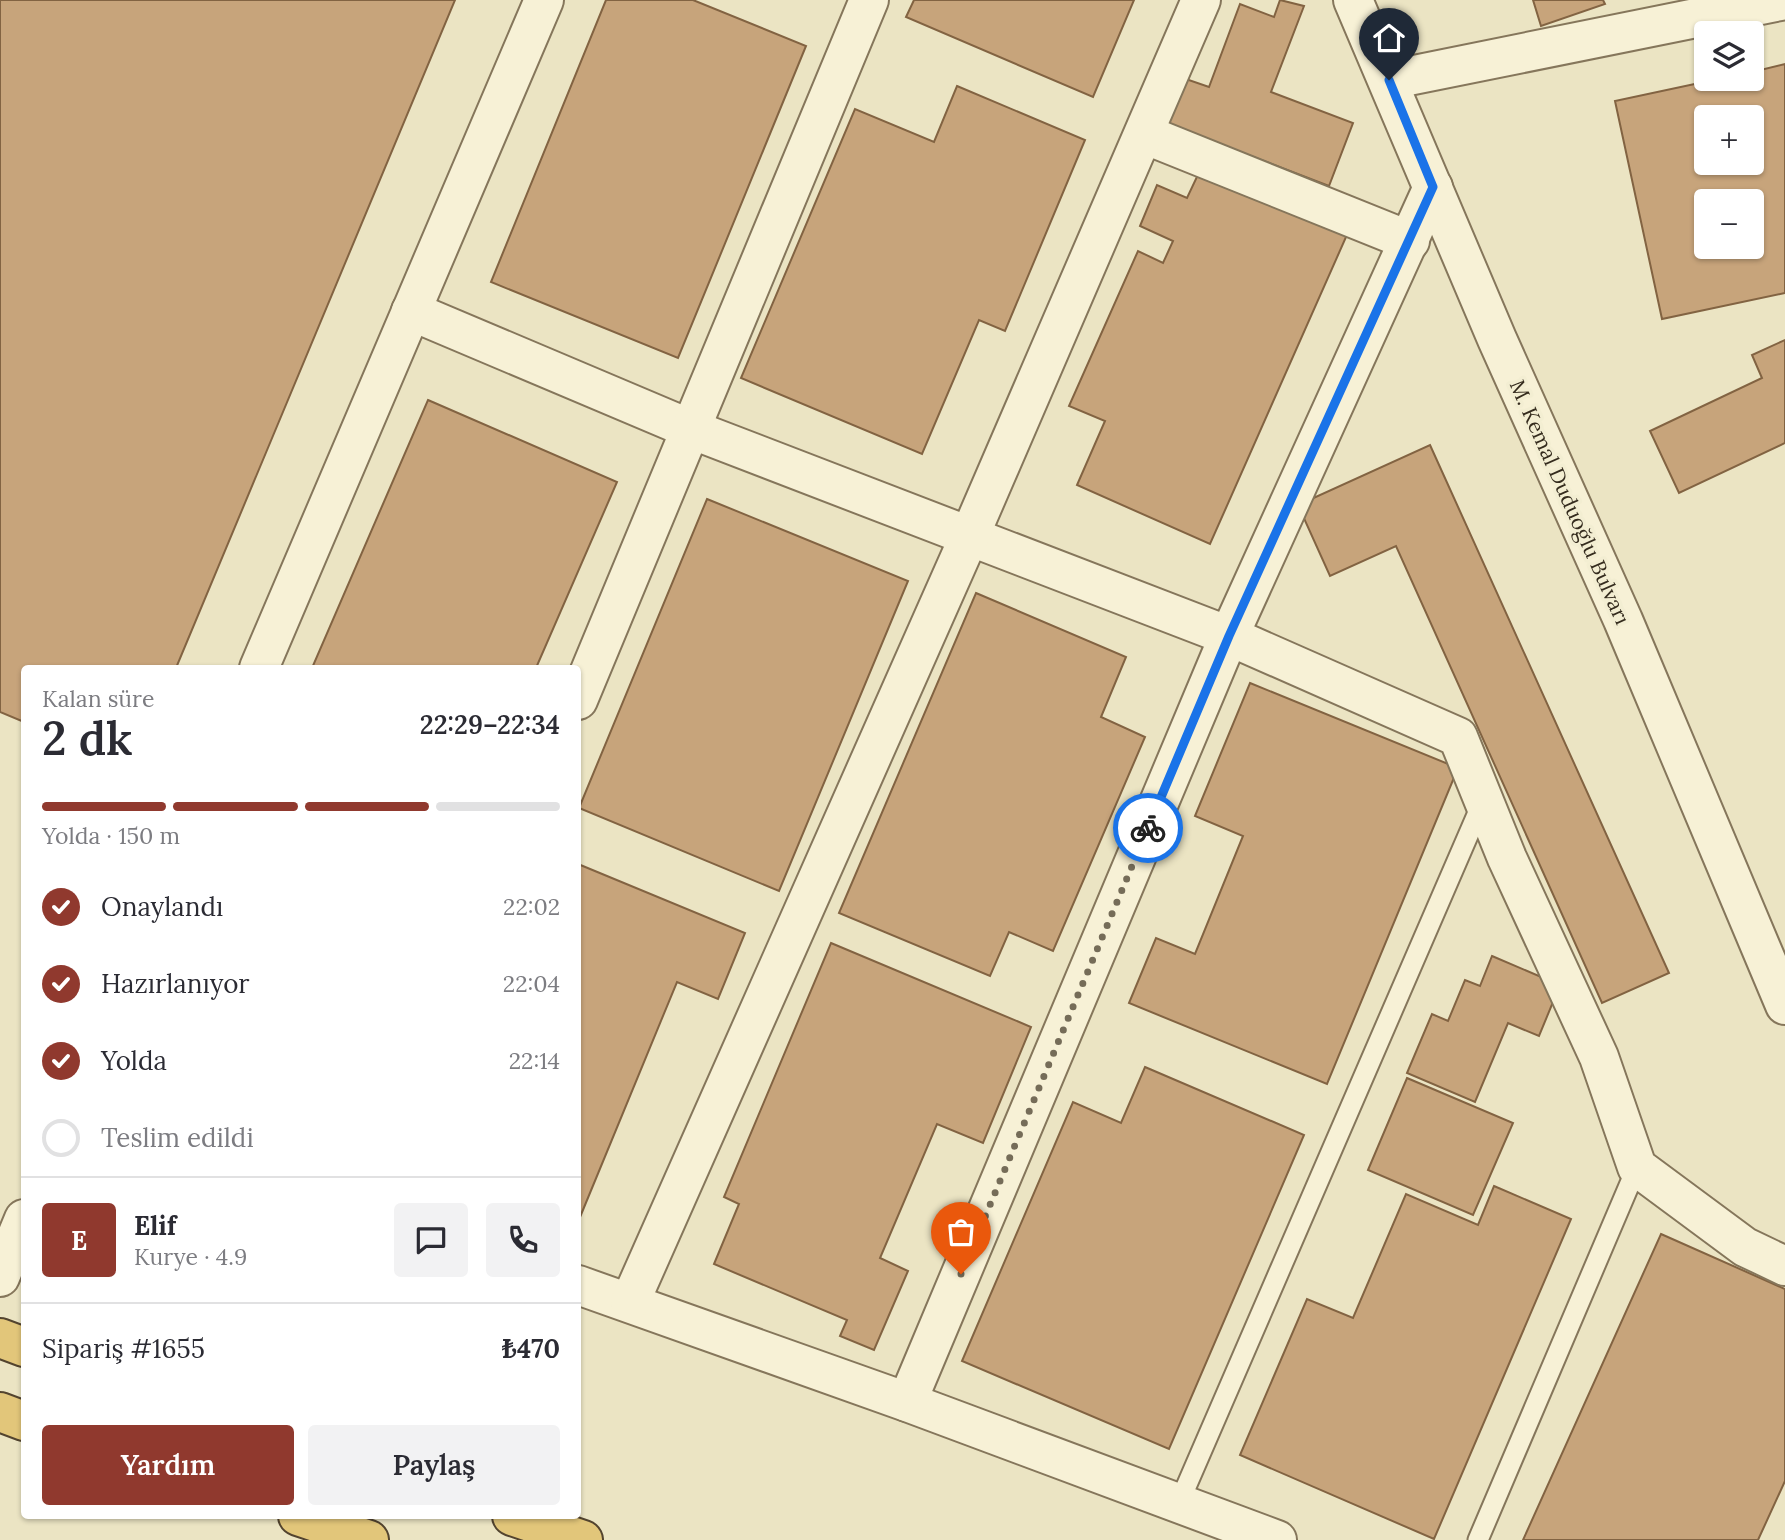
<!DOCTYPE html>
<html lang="tr">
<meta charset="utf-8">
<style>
:root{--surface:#fff;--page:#f2f2f3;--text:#2b2b33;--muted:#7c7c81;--line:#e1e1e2;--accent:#90392e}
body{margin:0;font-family:Lora,serif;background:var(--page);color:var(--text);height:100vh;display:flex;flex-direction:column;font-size:26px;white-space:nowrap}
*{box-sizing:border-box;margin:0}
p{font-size:23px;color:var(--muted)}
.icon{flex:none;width:38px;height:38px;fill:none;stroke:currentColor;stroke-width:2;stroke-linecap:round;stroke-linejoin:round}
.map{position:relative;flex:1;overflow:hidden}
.sheet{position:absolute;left:21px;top:665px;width:560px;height:854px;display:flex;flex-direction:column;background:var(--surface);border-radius:7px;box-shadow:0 2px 5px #0004}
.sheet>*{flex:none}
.fabs{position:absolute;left:1694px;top:21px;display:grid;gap:14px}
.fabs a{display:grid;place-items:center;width:70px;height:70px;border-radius:7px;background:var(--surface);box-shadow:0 2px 5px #0004;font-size:35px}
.pin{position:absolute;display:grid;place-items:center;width:60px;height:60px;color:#fff;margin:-72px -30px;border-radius:50% 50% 50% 0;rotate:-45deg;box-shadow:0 0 7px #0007}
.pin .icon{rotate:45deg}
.courier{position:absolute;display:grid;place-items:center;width:70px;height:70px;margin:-35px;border:5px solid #1a73e8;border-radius:50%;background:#fff;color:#222;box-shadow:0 2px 9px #0007}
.summary em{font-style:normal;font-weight:600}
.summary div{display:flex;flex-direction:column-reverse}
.summary{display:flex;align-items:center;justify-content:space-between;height:119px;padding:0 21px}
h1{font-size:46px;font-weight:600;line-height:52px}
.bar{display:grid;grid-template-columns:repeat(4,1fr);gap:10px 7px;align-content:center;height:84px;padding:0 21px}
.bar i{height:9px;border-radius:5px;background:var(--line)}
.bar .selected{background:var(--accent)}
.bar p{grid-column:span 4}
.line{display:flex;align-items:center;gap:18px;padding:0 21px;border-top:2px solid var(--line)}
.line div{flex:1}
.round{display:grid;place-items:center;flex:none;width:74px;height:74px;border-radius:7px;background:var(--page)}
ol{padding:0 21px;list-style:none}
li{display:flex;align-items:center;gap:21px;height:77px}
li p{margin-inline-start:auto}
li .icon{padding:7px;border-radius:50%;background:var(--accent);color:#fff;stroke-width:4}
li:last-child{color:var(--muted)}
li i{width:38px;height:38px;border:4px solid var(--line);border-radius:50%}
.cta{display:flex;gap:14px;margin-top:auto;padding:14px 21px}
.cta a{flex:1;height:80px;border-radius:7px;background:var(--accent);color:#fff;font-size:28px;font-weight:600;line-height:80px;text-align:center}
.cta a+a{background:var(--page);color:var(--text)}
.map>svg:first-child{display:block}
.building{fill:#c7a47b;stroke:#826342;stroke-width:2;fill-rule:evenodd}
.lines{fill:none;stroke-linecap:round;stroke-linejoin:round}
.service-casing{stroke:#85765b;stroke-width:23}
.minor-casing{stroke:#85765b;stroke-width:42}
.tertiary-casing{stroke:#85765b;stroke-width:42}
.trunk-casing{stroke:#53442f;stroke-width:42}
.service{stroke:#f7f1d6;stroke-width:19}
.minor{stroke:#f7f1d6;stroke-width:38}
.tertiary{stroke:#f7f1d6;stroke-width:38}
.trunk{stroke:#e2c67a;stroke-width:38}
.done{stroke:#756c58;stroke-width:7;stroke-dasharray:0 12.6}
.route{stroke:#1a73e8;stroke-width:9}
.labels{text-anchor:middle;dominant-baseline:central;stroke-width:7;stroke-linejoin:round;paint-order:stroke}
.street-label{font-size:21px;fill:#352c1e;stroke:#f3eed2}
</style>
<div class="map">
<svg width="1785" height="1540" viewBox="0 0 1785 1540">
<rect width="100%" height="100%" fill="#ebe4c3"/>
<g class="building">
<path d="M0,0H455L176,668H24V722L0,712Z"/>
<path d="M606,0H693L806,46L678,358L491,282Z"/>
<path d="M914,0H1134L1093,97L906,17Z"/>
<path d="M1280,0L1304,6L1271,92L1353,123L1329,186L1165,123L1183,78L1209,87L1240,4L1274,17Z"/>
<path d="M1533,0H1603L1605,4L1541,26Z"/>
<path d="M1785,64V293L1662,319L1615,101L1718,79H1752V72ZM1706,117H1752V163H1706ZM1706,201H1752V247H1706Z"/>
<path d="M957,86L1085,140L1005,331L979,320L922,454L741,378L855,109L934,142Z"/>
<path d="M1203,164L1350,228L1210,544L1077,485L1105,421L1069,406L1138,251L1163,263L1173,241L1140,226L1157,185L1187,198Z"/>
<path d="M1785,340V443L1679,493L1650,431L1762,378L1752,355Z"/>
<path d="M428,400L617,482L536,668H312Z"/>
<path d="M1430,445L1669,973L1602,1003L1396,546L1330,576L1298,505Z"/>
<path d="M707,499L908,581L779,891L579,808Z"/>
<path d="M976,593L1126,657L1101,717L1145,737L1053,951L1009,932L990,976L839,913Z"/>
<path d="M1250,683L1458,768L1327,1084L1129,1003L1156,938L1195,954L1243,836L1195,816Z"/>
<path d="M578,864L745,933L718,999L677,982L578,1222Z"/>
<path d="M831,943L1031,1027L983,1143L937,1124L880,1258L908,1271L874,1350L840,1336L847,1320L714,1264L739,1204L724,1197Z"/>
<path d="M1492,956L1560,985L1539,1036L1508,1023L1475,1102L1407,1073L1432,1014L1448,1021L1465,980L1480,986Z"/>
<path d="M1145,1067L1304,1135L1169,1449L962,1361L1073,1102L1121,1123Z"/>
<path d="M1407,1078L1513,1123L1473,1215L1368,1170Z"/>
<path d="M1494,1186L1571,1219L1434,1539L1240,1455L1307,1299L1353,1318L1406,1194L1478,1225Z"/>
<path d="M1661,1234L1785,1289V1481L1758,1540H1523Z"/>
</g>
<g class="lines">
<g class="service-casing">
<g id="service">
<path d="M1179,1503L1483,801"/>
<path d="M1478,1540L1637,1167"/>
</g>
</g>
<g class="minor-casing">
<g id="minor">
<path d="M1389,80L1785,0"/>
<path d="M1144,134L1410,241"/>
<path d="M411,311L688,428L1229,636L1458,737L1507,858L1599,1057L1637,1167L1745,1247L1785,1266"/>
<path d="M259,668L544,0"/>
<path d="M578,700L869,0"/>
<path d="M0,1277L24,1219"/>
<path d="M578,1285L907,1402L1277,1540"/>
<path d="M630,1302L970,535L1201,0"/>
<path d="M907,1402L1229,636L1433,187"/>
</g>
</g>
<g class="tertiary-casing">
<path id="tertiary" d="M1353,0L1497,339L1623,620L1785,1005"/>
</g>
<g class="trunk-casing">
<g id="trunk">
<path d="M0,1338L24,1347"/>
<path d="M0,1412L24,1421"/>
<path d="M298,1516L369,1540"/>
<path d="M512,1516L583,1540"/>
</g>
</g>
<use href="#service" class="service"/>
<use href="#minor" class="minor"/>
<use href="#tertiary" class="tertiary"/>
<use href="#trunk" class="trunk"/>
</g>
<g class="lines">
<path class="done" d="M961,1274L1148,828"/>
<path class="route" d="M1148,828L1229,636L1433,187L1389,80"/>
</g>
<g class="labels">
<g class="street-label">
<text transform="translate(1570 502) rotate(66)">M. Kemal Duduoğlu Bulvarı</text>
</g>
</g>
</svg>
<div class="fabs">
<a><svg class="icon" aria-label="layers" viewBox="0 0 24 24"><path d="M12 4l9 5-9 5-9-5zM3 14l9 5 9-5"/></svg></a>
<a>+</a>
<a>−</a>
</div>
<div class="pin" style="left:961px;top:1274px;background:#ea580c"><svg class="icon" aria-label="bag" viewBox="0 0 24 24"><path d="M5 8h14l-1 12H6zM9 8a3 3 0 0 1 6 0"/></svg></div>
<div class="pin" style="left:1389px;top:80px;background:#1f2937"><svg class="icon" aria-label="home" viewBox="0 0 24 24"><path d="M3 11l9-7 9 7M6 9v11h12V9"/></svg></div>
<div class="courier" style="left:1148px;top:828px"><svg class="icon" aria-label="bike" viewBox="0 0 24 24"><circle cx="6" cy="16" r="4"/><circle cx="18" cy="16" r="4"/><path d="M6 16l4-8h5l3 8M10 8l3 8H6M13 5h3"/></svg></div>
<section class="sheet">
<div class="summary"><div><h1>2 dk</h1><p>Kalan süre</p></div><em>22:29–22:34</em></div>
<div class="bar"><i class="selected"></i><i class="selected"></i><i class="selected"></i><i></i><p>Yolda · 150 m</p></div>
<ol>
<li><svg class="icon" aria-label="check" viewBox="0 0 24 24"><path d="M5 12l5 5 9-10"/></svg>Onaylandı<p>22:02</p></li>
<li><svg class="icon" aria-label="check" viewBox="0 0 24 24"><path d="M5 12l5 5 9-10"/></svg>Hazırlanıyor<p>22:04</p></li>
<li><svg class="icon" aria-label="check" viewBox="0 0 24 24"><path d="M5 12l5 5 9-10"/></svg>Yolda<p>22:14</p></li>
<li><i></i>Teslim edildi</li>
</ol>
<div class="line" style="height:126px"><b class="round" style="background:var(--accent);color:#fff">E</b><div><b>Elif</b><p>Kurye · 4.9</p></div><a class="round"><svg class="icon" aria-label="chat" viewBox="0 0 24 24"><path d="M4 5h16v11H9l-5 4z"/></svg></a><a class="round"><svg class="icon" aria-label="phone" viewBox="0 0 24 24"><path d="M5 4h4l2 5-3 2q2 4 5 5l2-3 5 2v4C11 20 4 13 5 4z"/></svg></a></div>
<div class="line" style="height:91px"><div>Sipariş #1655</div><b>₺470</b></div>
<div class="cta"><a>Yardım</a><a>Paylaş</a></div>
</section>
</div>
